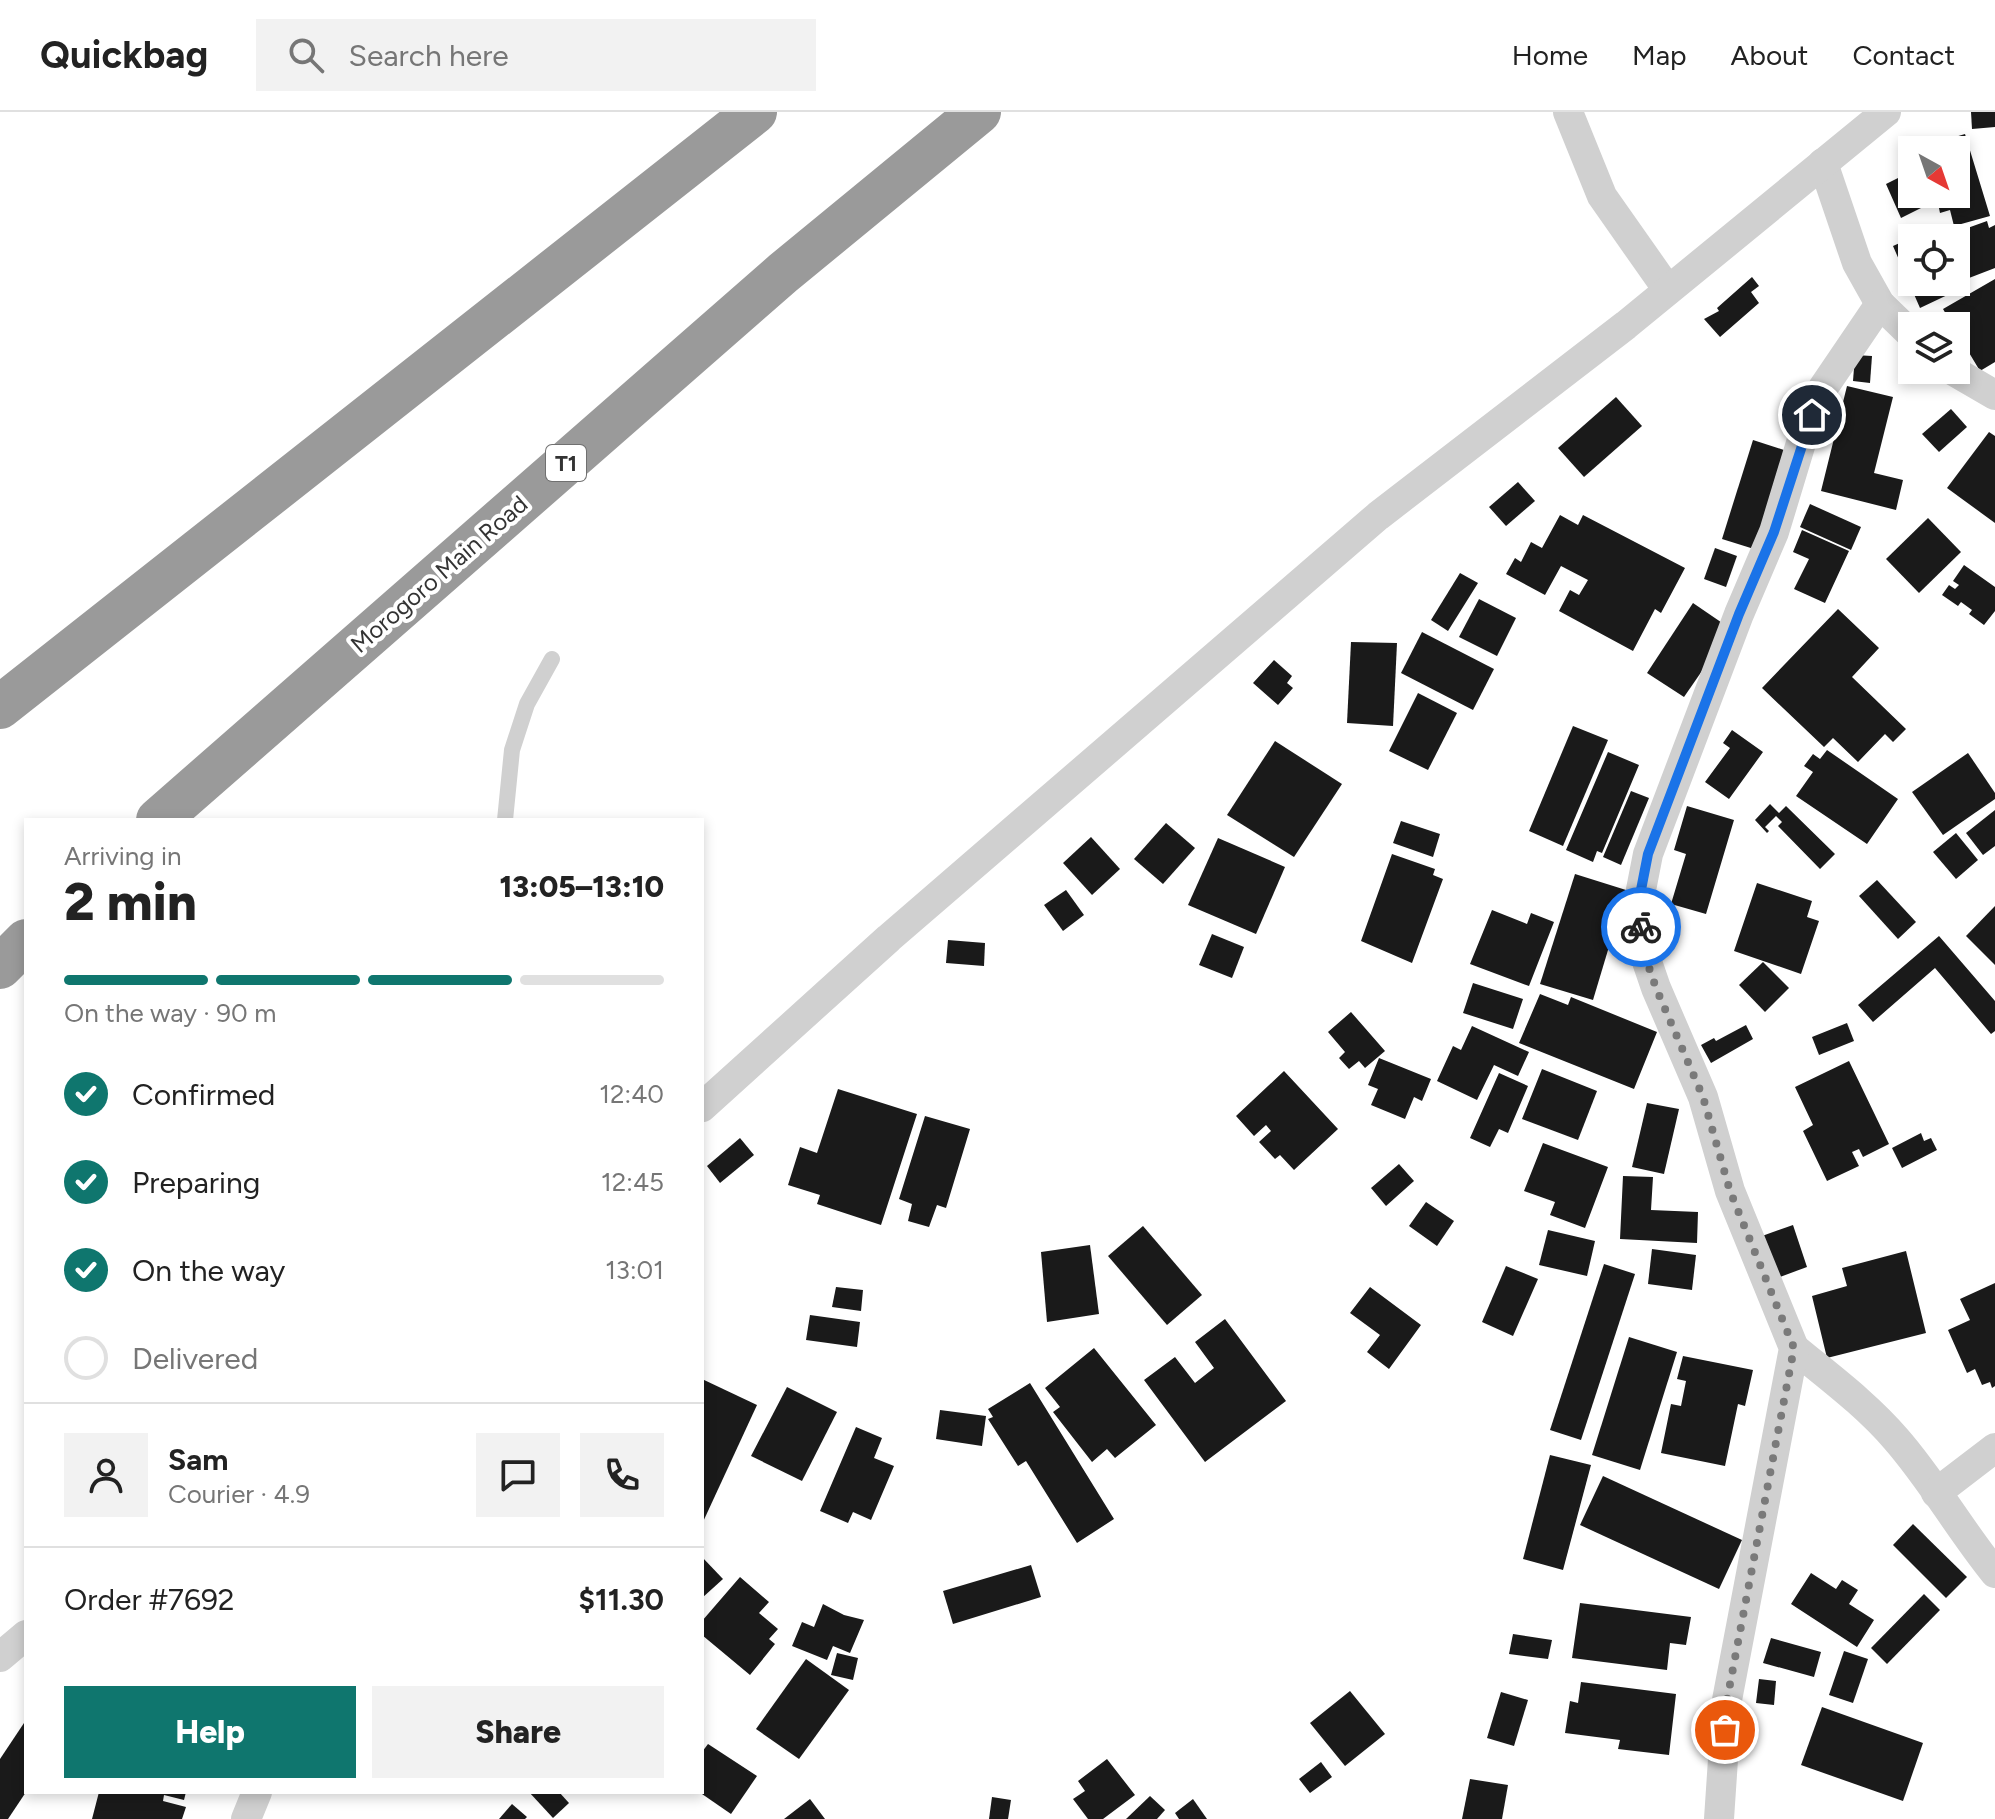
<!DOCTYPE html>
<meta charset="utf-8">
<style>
:root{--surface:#fff;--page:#f2f2f2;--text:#222;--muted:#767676;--line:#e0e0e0;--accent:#0f766e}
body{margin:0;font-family:Figtree,sans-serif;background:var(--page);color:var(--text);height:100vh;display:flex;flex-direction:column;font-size:30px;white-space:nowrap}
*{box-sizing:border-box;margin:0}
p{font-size:26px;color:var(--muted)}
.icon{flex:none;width:44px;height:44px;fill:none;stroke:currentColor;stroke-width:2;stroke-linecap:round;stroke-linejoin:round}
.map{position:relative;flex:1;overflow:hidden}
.details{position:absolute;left:24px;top:706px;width:680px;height:976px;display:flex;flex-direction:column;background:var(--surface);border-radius:0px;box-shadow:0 4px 12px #0003}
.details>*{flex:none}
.needle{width:52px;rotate:140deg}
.tools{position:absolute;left:1898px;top:24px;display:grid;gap:16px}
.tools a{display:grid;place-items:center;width:72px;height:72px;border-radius:0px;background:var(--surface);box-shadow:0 4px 12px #0003;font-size:40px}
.pin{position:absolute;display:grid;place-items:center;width:68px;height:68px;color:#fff;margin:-34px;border:4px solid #fff;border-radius:50%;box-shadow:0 2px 8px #0007}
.courier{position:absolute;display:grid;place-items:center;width:80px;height:80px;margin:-40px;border:6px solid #1a73e8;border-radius:50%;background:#fff;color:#222;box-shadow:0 2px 10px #0007}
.head em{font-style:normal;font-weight:800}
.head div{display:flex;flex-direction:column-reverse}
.head{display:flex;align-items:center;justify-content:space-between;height:136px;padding:0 40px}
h1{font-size:52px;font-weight:800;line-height:60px}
.bar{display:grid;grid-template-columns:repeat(4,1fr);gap:12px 8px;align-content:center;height:96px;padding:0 40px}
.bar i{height:10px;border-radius:6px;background:var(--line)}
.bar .selected{background:var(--accent)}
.bar p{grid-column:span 4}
.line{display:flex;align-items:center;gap:20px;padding:0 40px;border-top:2px solid var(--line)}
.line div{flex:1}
.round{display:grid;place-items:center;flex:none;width:84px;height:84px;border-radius:0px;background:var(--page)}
ol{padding:0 40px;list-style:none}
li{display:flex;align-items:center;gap:24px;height:88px}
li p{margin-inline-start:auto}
li .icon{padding:8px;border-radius:50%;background:var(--accent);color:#fff;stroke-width:4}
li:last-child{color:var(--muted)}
li i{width:44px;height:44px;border:4px solid var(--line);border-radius:50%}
.cta{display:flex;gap:16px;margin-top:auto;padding:16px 40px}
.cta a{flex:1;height:92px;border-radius:0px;background:var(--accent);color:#fff;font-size:32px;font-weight:800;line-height:92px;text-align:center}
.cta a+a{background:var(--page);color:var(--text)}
header{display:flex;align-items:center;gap:48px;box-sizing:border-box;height:112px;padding:0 40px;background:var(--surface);border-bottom:2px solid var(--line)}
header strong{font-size:38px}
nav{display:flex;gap:44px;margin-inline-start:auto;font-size:28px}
.search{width:560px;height:72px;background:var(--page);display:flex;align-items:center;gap:20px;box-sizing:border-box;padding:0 28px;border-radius:0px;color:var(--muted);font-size:30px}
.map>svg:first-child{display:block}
.building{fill:#1a1a1a}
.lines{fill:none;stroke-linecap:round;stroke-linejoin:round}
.lane{stroke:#d0d0d0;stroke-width:16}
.street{stroke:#d0d0d0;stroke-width:30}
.highway{stroke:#9a9a9a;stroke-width:44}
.done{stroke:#7a7a7a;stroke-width:8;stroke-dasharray:0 14.4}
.route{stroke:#1a73e8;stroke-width:10}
.labels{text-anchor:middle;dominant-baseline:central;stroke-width:8;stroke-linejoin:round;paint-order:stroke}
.shield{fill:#fff;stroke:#707070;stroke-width:2}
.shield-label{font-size:22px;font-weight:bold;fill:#333}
.street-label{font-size:24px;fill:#333;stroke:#fff}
</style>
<header>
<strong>Quickbag</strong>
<div class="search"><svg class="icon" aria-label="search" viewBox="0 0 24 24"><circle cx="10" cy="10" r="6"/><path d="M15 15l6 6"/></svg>Search here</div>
<nav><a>Home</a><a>Map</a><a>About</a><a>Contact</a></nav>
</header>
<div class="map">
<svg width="1995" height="1707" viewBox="0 0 1995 1707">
<rect width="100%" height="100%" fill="#fff"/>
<g class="building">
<path d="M1971,0H1995V15L1972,17Z"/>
<path d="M1965,22L1990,104L1954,114L1950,98L1940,101L1936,82H1956V38H1923L1922,35Z"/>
<path d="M1912,59V82H1924L1929,92L1901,106L1886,72Z"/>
<path d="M1987,109L1989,116L1995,113V156L1969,166L1956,132L1966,129L1962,118Z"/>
<path d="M1931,117L1935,126H1912V170H1955L1958,178L1920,196L1893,134Z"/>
<path d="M1752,165L1759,174L1751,180L1759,191L1720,225L1704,207L1719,199L1717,196Z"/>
<path d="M1995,167V250L1980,259L1956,219V214H1953L1943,197Z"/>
<path d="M1855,243L1872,244L1870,271L1853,269Z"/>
<path d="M1847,274L1893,285L1874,361L1903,368L1896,398L1821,379Z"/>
<path d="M1616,285L1642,314L1584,365L1558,336Z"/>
<path d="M1951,297L1967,315L1939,340L1922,322Z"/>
<path d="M1989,320L1995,324V411L1947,376Z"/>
<path d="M1753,328L1784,338L1754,437L1722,427Z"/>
<path d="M1518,370L1535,389L1506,414L1489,395Z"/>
<path d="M1810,392L1861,415L1851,438L1800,415Z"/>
<path d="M1560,403L1578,413L1583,403L1685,456L1661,501L1655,497L1633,539L1559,499L1570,478L1579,483L1588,468L1561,454L1545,483L1506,462L1515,446L1521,450L1531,430L1542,436Z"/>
<path d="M1928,406L1961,440L1919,481L1886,447Z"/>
<path d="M1802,418L1849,439L1825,491L1794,477L1809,447L1793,440Z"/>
<path d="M1715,436L1737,444L1726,475L1704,467Z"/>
<path d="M1964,453L1995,475V499L1984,513L1969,502L1972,498L1961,490L1958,494L1942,483L1949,473L1955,477L1959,473L1953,469Z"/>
<path d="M1460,461L1478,471L1448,519L1431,508Z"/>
<path d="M1479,487L1516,506L1497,544L1459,525Z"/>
<path d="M1693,491L1731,517L1684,585L1647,561Z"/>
<path d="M1838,497L1879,536L1852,565L1906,617L1893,630L1885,622L1858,650L1833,626L1824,635L1762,576Z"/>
<path d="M1422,520L1494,557L1473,598L1401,561Z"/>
<path d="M1351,530L1397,531L1393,614L1347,611Z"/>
<path d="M1274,548L1292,564L1287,571L1293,576L1278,593L1253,571Z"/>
<path d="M1418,581L1457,601L1428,658L1389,639Z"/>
<path d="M1573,614L1608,628L1563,734L1529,719Z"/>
<path d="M1732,618L1763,640L1729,687L1705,670L1730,636L1723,631Z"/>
<path d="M1275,629L1342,672L1294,745L1227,703Z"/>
<path d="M1827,638L1898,687L1867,732L1796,684L1813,660L1804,654L1813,642L1820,647Z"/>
<path d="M1608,640L1639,653L1602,741L1597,739L1593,750L1566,738Z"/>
<path d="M1968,641L1995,681V687L1943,723L1912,680Z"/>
<path d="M1631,679L1649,686L1621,753L1603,745Z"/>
<path d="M1770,692L1779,701L1786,694L1835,742L1820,757L1778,714L1782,710L1776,704L1765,715L1769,719L1767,721L1755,708Z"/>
<path d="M1687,694L1734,708L1706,802L1671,792L1686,742L1674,738Z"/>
<path d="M1995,698V734L1983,743L1966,721Z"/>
<path d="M1401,709L1440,722L1433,745L1393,731Z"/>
<path d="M1166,711L1195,736L1163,772L1134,747Z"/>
<path d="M1956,721L1978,748L1956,767L1933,740Z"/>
<path d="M1091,725L1120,757L1092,783L1063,751Z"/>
<path d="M1218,726L1285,755L1256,822L1188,793Z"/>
<path d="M1392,742L1435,757L1433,763L1443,767L1412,851L1361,829Z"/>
<path d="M1575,762L1626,778L1593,888L1540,872Z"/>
<path d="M1877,768L1916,810L1898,827L1859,784Z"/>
<path d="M1757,771L1812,789L1807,805L1819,809L1801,862L1734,839Z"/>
<path d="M1066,778L1084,803L1063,819L1044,793Z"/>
<path d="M1995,794V853L1966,824Z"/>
<path d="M1492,798L1527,812L1531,801L1554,810L1529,874L1470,852Z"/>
<path d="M1212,822L1244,835L1232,866L1199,853Z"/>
<path d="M1939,824L1995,889V919L1991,922L1935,856L1873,910L1858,893Z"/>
<path d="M948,828L985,831L984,854L946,851Z"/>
<path d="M1763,850L1789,876L1765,900L1739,873Z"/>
<path d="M1473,871L1523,887L1513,917L1463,901Z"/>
<path d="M1540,882L1568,893L1571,885L1657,920L1634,977L1519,931Z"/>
<path d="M1351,900L1385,939L1365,956L1359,949L1349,957L1339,946L1345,940L1328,920Z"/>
<path d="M1847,911L1854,929L1819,943L1812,925Z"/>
<path d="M1746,913L1753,927L1711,951L1701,933L1714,926L1716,929Z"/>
<path d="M1472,914L1529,940L1518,964L1494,953L1477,988L1437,969L1453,934L1461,938Z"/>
<path d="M1379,946L1431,967L1422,989L1414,985L1405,1007L1371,993L1378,977L1368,973Z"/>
<path d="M1849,949L1889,1032L1863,1045L1859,1037L1852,1040L1859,1054L1827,1069L1803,1019L1813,1013L1795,975Z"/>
<path d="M1542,957L1597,979L1578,1028L1522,1007Z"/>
<path d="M1284,959L1338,1017L1294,1058L1280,1043L1275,1047L1259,1030L1271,1019L1266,1013L1254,1024L1236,1004Z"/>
<path d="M1499,961L1528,974L1508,1021L1499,1017L1490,1035L1470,1026Z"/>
<path d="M838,977L917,1002L881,1113L817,1092L820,1083L788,1073L800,1035L817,1041Z"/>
<path d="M1647,991L1679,997L1664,1062L1632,1055Z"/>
<path d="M925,1004L970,1017L946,1096L937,1093L929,1115L908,1109L912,1092L899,1087Z"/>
<path d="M1921,1021L1924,1029L1931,1026L1937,1038L1902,1056L1892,1036Z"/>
<path d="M740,1026L754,1043L720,1071L707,1054Z"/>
<path d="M1543,1031L1608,1055L1585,1116L1550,1103L1555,1090L1524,1079Z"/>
<path d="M1399,1052L1414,1069L1386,1094L1371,1076Z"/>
<path d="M1623,1064L1653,1065L1651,1098L1698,1100L1697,1131L1620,1127Z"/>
<path d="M1426,1090L1454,1109L1437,1134L1409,1114Z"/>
<path d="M1793,1113L1807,1155L1777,1166L1762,1124Z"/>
<path d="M1143,1114L1202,1183L1167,1213L1108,1144Z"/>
<path d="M1548,1118L1595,1129L1587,1164L1539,1153Z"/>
<path d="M1090,1133L1099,1202L1047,1210L1041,1140Z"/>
<path d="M1652,1137L1696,1143L1692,1178L1648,1172Z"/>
<path d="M1906,1139L1926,1221L1827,1246L1812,1184L1847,1174L1842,1156Z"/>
<path d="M1604,1152L1635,1162L1581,1328L1550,1318Z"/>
<path d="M1506,1154L1538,1167L1513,1224L1482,1210Z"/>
<path d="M1995,1171V1274L1992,1276L1990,1270L1982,1273L1975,1257L1967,1261L1948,1218L1970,1208L1960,1187Z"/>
<path d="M836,1175L863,1178L861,1199L832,1195Z"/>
<path d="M1370,1175L1421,1213L1389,1257L1367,1240L1380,1223L1350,1201Z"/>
<path d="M810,1203L860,1210L857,1235L806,1228Z"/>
<path d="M1225,1207L1286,1289L1205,1350L1144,1268L1175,1245L1195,1271L1214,1256L1195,1230Z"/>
<path d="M1629,1225L1677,1240L1640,1358L1592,1343Z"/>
<path d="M1094,1236L1156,1313L1115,1346L1107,1337L1092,1350L1053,1300L1060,1295L1045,1276Z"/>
<path d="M1683,1244L1753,1258L1745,1294L1738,1292L1725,1354L1661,1341L1671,1292L1681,1294L1686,1269L1677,1267Z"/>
<path d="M702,1267L757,1293L702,1412Z"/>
<path d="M1030,1271L1114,1407L1077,1431L1026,1349L1018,1354L988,1307L993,1305L988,1297Z"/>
<path d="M787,1275L837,1300L802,1369L751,1344Z"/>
<path d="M940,1298L986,1304L982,1334L936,1327Z"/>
<path d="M856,1315L882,1326L874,1346L894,1354L871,1408L853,1400L848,1411L820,1399Z"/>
<path d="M1550,1343L1591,1353L1563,1458L1523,1447Z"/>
<path d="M1603,1364L1742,1428L1719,1477L1580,1413Z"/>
<path d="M1913,1412L1967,1465L1946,1486L1893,1433Z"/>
<path d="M702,1445L723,1467L702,1486Z"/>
<path d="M1031,1453L1041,1485L953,1512L943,1479Z"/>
<path d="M1811,1461L1836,1477L1842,1468L1858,1478L1849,1492L1874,1508L1857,1535L1791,1492Z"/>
<path d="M740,1465L769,1490L759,1501L778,1517L769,1527L775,1532L750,1563L702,1523V1509Z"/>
<path d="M1924,1482L1940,1498L1887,1552L1871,1536Z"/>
<path d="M1580,1491L1691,1505L1686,1533L1670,1531L1667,1558L1572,1546Z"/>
<path d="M823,1492L844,1503L864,1508L850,1541L833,1534L827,1548L792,1534L802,1510L814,1515Z"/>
<path d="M1513,1522L1552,1528L1548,1547L1509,1542Z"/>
<path d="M1771,1526L1821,1540L1814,1565L1763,1551Z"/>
<path d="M1844,1539L1868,1547L1853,1591L1829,1583Z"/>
<path d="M837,1541L858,1546L853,1568L831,1563Z"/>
<path d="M806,1547L849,1578L799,1647L756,1617Z"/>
<path d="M1759,1567L1776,1569L1774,1593L1756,1591Z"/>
<path d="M1581,1570L1676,1582L1669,1643L1618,1637L1620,1628L1565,1621L1570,1589L1578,1591Z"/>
<path d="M1350,1579L1385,1622L1345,1654L1310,1611Z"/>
<path d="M1501,1580L1528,1588L1514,1634L1487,1626Z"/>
<path d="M1822,1595L1923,1631L1903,1689L1801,1653Z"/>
<path d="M26,1608V1680L8,1707H0V1647Z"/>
<path d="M708,1632L757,1664L731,1702L702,1682V1640Z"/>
<path d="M1107,1647L1135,1683L1103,1707H1088L1073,1687L1085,1679L1078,1669Z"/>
<path d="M1321,1650L1332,1665L1310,1681L1299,1667Z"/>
<path d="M1470,1667L1508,1673L1502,1707H1462Z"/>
<path d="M99,1680H186L184,1688L164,1683L163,1689L186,1695L182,1707H92Z"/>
<path d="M529,1680H559L569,1691L553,1706Z"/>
<path d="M1150,1684L1165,1698L1157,1707H1126Z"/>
<path d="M992,1685L1011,1688L1008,1707H989Z"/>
<path d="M810,1687L825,1707H784Z"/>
<path d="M1193,1687L1207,1707H1179L1175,1701Z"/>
<path d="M512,1692L527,1705L525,1707H499Z"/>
</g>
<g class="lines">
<path class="lane" d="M505,708L512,638L527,592L552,547"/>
<g class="street">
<path d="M1568,0L1602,84L1668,178"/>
<path d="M1823,51L1857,151L1880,192L1912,223"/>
<path d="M1952,258L1995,283"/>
<path d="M702,995L889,826L1378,404L1626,213L1886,0"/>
<path d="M1794,1236C1829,1265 1866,1292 1896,1327C1932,1368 1960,1418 1995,1461"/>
<path d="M1936,1381L1995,1336"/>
<path d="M0,1545L26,1523"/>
<path d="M246,1707L257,1680"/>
<path d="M1719,1707L1727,1588L1794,1236L1730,1079L1703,985L1656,876L1642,835L1639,788L1648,742L1739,502L1774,420L1801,331L1823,276L1880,192"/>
</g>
<g class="highway">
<path d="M0,595L755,0"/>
<path d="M158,708L783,161L979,0"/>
<path d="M0,855L26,829"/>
</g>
</g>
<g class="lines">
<path class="done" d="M1641,815L1642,835L1656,876L1703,985L1730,1079L1794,1236L1727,1588L1725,1618"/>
<path class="route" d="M1641,815L1639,788L1648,742L1739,502L1774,420L1812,303"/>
</g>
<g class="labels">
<rect class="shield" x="546" y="333" width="40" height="36" rx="6"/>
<g class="shield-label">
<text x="566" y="351">T1</text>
</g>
<g class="street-label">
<text transform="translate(439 462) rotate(-41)">Morogoro Main Road</text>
</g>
</g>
</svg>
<div class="tools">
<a><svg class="needle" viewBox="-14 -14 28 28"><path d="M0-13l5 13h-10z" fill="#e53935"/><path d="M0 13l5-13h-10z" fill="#767676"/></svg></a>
<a><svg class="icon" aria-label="locate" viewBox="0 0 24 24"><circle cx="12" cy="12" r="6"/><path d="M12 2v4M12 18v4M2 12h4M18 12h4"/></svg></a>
<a><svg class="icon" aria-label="layers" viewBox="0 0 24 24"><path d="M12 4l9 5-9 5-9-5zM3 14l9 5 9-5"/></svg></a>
</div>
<div class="pin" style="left:1725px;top:1618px;background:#ea580c"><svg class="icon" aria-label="bag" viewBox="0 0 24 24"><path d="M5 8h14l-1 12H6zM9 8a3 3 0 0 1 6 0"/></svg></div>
<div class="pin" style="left:1812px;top:303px;background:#1f2937"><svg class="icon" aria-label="home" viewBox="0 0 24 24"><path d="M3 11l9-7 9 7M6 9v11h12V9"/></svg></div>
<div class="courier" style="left:1641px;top:815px"><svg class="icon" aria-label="bike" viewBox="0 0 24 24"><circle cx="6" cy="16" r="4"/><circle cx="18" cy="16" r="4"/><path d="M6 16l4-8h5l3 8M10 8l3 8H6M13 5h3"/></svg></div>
<section class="details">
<div class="head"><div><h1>2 min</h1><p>Arriving in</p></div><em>13:05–13:10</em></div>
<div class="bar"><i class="selected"></i><i class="selected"></i><i class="selected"></i><i></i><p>On the way · 90 m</p></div>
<ol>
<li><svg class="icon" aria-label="check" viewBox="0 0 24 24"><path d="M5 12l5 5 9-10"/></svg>Confirmed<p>12:40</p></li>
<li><svg class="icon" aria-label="check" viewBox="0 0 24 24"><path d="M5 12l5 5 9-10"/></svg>Preparing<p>12:45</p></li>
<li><svg class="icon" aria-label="check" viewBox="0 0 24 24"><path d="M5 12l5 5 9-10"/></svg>On the way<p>13:01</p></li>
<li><i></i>Delivered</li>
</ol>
<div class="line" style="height:144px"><a class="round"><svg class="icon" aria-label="person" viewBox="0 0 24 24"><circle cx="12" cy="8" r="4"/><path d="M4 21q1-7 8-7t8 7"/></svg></a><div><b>Sam</b><p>Courier · 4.9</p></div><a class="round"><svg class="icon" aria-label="chat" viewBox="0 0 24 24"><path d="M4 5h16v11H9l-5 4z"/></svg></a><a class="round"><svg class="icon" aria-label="phone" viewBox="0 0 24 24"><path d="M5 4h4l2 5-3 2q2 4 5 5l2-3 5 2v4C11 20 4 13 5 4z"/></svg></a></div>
<div class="line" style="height:104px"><div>Order #7692</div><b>$11.30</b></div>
<div class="cta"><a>Help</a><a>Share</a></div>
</section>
</div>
